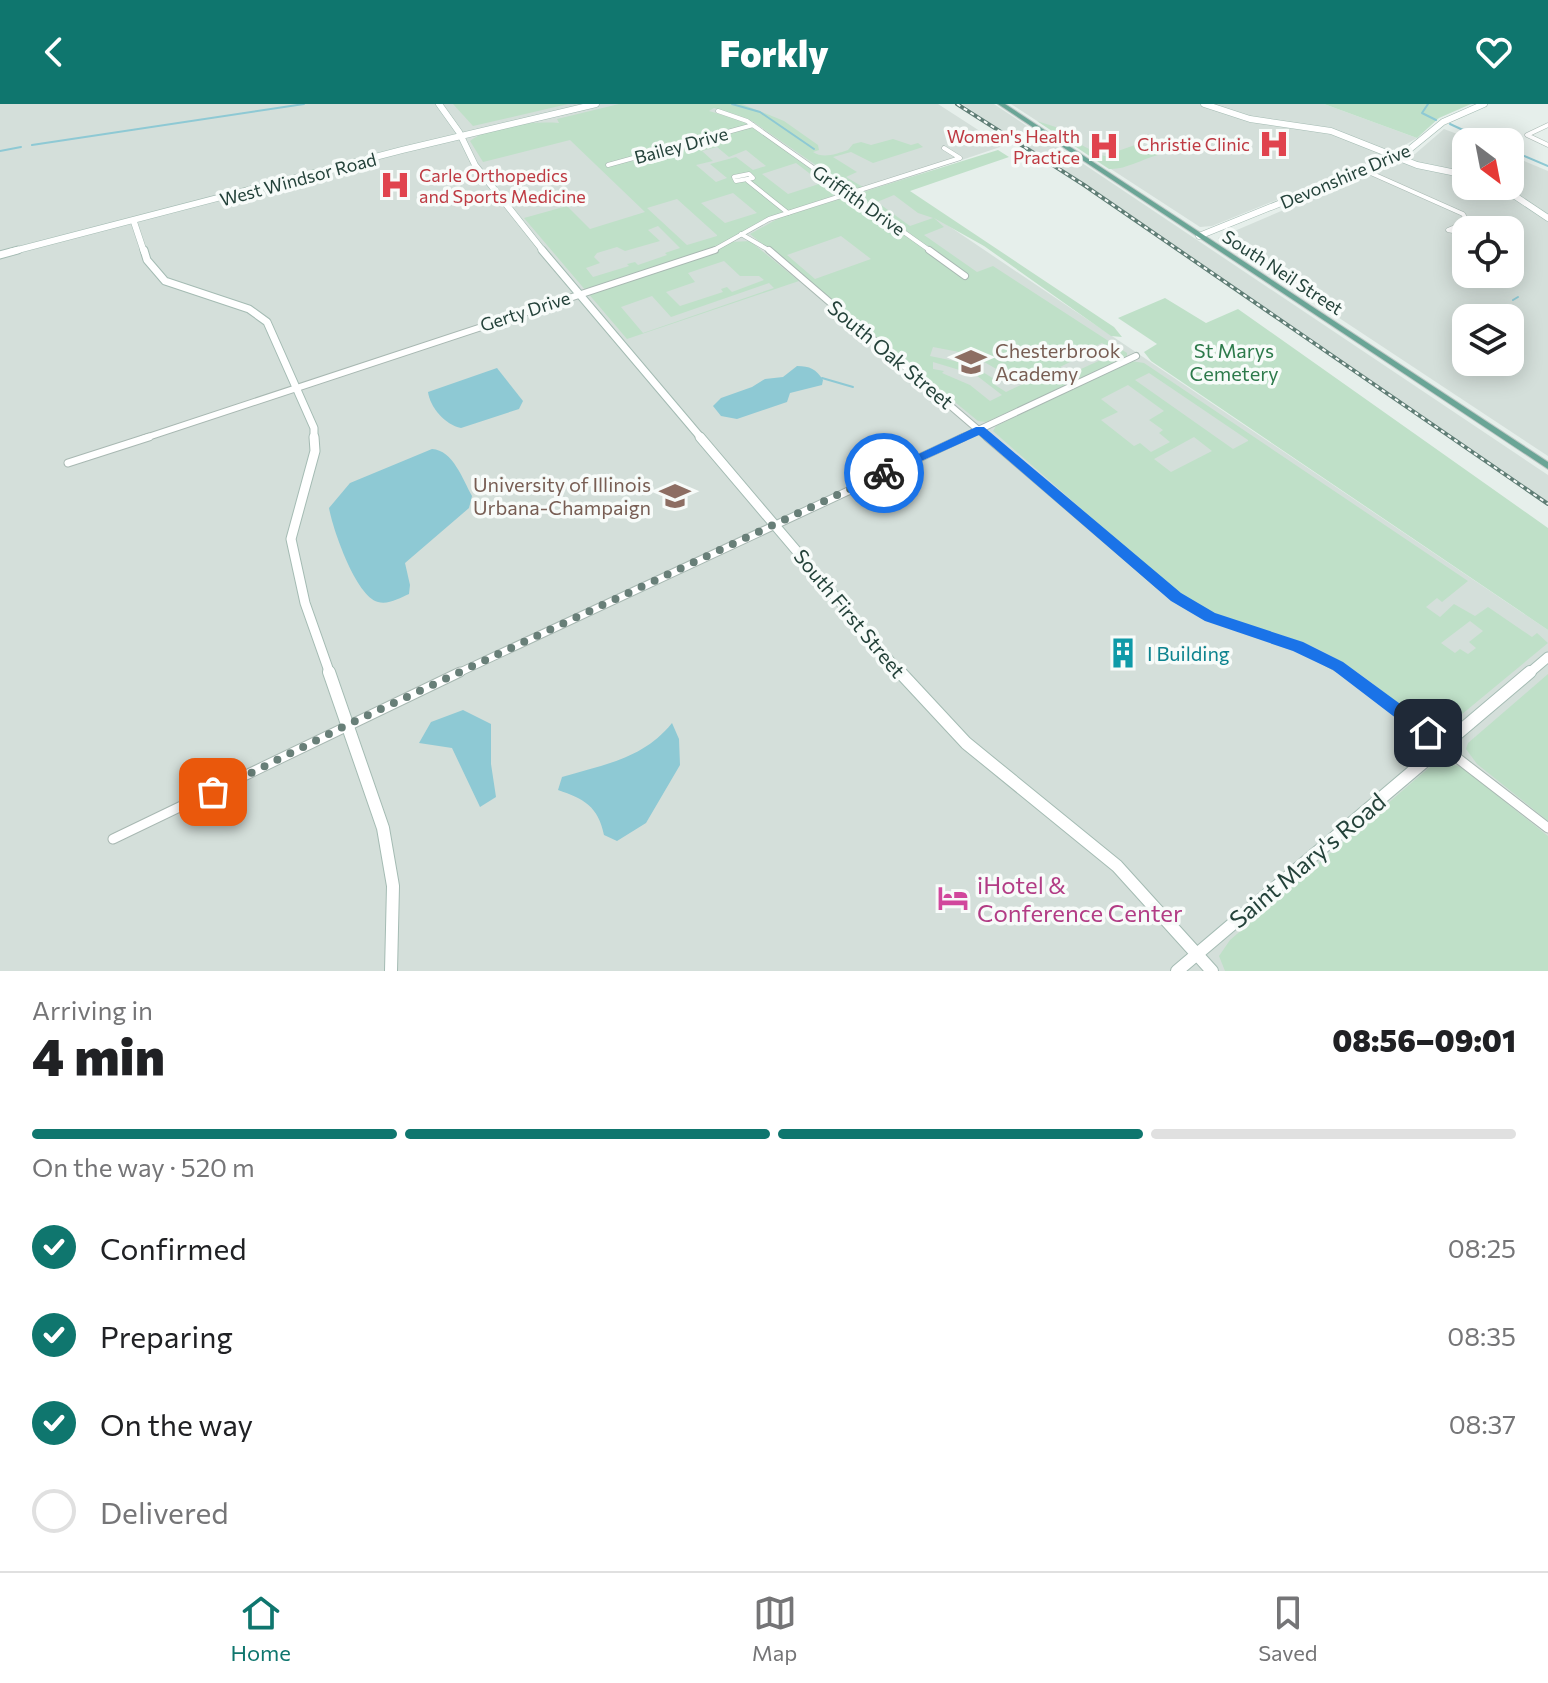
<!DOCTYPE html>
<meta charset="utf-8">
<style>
:root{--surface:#fff;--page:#f6f6f6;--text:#202124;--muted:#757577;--line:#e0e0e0;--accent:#0f766e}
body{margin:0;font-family:Commissioner,sans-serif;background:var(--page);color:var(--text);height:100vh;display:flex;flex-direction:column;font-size:30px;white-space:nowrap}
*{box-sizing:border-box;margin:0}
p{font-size:26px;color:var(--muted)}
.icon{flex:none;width:44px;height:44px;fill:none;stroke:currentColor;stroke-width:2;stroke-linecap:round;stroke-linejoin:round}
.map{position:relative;height:867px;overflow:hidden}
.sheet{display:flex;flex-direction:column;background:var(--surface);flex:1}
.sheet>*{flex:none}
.needle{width:52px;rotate:148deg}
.controls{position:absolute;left:1452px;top:24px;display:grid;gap:16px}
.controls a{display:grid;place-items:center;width:72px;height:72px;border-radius:16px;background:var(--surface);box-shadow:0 4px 20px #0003;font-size:40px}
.pin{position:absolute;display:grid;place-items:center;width:68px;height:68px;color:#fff;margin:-34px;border-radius:16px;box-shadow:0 4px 12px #0006}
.courier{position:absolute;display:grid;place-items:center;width:80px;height:80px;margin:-40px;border:6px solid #1a73e8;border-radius:50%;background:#fff;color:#222;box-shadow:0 2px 10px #0007}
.headline em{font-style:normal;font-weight:800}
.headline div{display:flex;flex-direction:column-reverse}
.headline{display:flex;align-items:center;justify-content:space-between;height:136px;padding:0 32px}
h1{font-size:52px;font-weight:800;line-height:60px}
.bar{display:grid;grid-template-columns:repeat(4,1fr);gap:12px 8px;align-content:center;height:96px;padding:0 32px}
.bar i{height:10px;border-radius:6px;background:var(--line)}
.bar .selected{background:var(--accent)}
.bar p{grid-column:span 4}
ol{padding:0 32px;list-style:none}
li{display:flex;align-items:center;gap:24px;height:88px}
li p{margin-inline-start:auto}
li .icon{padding:8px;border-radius:50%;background:var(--accent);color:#fff;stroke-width:4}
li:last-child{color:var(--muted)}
li i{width:44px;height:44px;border:4px solid var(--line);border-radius:50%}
header{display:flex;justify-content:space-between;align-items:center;height:104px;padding:0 32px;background:var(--accent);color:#fff;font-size:36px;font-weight:800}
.dock{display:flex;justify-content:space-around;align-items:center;height:112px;border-top:2px solid var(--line);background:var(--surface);font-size:22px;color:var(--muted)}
.dock a{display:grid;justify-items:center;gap:4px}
.dock .selected{color:var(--accent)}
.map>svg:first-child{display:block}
.built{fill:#d4dfda;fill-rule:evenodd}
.green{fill:#bfe0c8;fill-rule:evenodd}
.water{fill:#8ec9d4}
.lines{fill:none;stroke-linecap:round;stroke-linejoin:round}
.stream{stroke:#8ec9d4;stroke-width:2}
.street-far3-casing{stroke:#a8b8b2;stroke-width:5}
.street-far2-casing{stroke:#a8b8b2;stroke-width:8}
.street-far1-casing{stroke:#a8b8b2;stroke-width:9}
.street-casing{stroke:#a8b8b2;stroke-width:11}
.secondary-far3-casing{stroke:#a4bbb3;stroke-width:7}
.secondary-far2-casing{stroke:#a4bbb3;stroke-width:9}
.secondary-far1-casing{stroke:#a4bbb3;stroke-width:11}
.secondary-casing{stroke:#a4bbb3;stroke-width:14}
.primary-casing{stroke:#c2cac8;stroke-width:2}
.street-far3{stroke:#fff;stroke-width:4}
.street-far2{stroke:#fff;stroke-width:6}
.street-far1{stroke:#fff;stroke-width:7}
.street{stroke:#fff;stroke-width:9}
.secondary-far3{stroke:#fff;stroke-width:6}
.secondary-far2{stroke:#fff;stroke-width:7}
.secondary-far1{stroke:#fff;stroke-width:9}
.secondary{stroke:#fff;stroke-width:12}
.primary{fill:#6aa596;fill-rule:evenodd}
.rail-casing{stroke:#5f7d75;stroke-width:4}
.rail{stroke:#f7fbf9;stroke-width:2;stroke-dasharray:4;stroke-linecap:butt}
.route{fill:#1a73e8}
.done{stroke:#687f78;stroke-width:8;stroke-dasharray:0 14.4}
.labels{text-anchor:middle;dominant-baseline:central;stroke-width:7;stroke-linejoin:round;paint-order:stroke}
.far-health-label{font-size:18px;fill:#be3a42;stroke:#f7fbf9;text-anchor:end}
.far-street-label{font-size:18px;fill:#24423a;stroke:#f7fbf9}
.education-label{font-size:20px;fill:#785e54;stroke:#f7fbf9;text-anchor:start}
.park-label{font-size:20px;fill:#2d7a4b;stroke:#f7fbf9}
.street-label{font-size:20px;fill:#24423a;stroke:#f7fbf9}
.culture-label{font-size:20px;fill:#0d838f;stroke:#f7fbf9;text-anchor:start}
.near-street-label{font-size:24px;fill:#24423a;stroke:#f7fbf9}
.near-hotel-label{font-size:24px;fill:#b23c85;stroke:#f7fbf9;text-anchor:start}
</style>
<header><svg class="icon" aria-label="back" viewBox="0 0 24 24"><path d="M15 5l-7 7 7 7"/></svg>Forkly<svg class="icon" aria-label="heart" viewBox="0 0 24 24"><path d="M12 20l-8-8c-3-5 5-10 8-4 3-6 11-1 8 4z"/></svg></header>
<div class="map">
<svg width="1548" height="867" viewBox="0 0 1548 867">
<rect width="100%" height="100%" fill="#e6efeb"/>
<g class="built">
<path d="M0,0H938L1003,42L888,81L1548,526V867H0Z"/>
<path d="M962,0H994L1548,371V401Z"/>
<path d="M1011,0H1324L1417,34L1386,52L1212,122L1200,123Z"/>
<path d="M1444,25L1478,38H1466V82H1510V51L1548,67V352L1218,134L1415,50ZM1466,126H1510V170H1466ZM1466,214H1510V258H1466Z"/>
</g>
<g class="green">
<path d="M453,0H568L473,22Z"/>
<path d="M619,0H742L784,17L818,41L819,46L813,48C823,55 836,50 848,46L853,40L861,38L871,41L893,35L911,41L918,39L923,43L873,59L851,48L833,53L857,68L846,73L863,83L852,86L752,17L714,4L709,7L743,17L844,88L762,116L732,136L731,138L750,137L799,177L627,235L524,114L567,102L590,125L645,108L570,36L483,58L470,37C491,21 533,17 559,19L557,15ZM717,43L729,53L746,46L766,62L753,66L736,53L710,60L727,74L716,78L696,61L713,57L702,47ZM796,59L822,79L788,90L762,70ZM733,89L757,109L725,119L701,99ZM677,95L717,131V132L687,141L647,104ZM658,122L680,144L665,149L667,151L638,161L635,158L627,160L629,162L593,173L586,164L600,159L594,153L597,149L617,143L625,147L660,137L648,126ZM724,157L740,172H759L764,176L732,188L727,183L721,185L723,188L680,202L666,188L695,178L688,169ZM769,179L774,184L643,229L621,203L652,192L671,213Z"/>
<path d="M1324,0H1471L1439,14L1417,34Z"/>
<path d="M1037,17L1068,27L1065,31C1078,38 1101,55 1115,53V48L1135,41L1158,51C1142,55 1125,66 1109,65Z"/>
<path d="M998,46L1009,53L910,87L1114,223L1122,233L1111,232L984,142L934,114L944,123L924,131L977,168L993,162L1127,249V254L986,318L978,317L750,130L779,114ZM894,91L918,109L933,114L910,122L877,98ZM841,132L871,155L815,175L787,151ZM1102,239L1116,249L1070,270L1060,263L1072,257L1069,254ZM933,243L980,252L979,255L1012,274L1018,271L1027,278L1006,288L995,281L999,278L973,262L971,264L963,262L964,259L930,252ZM933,258L976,271L1002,291L990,297L970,281L942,269L944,267L933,265Z"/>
<path d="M1165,194L1206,219L1238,205L1548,424V526L1151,257L1144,248L1157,240L1118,214Z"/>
<path d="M1131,257L1144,259L1468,477L1442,498L1437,494L1426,503L1440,513L1454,500L1475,512L1488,503L1532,533L1537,529L1548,539L1444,625L1427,622C1391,595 1358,564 1316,544C1282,529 1244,523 1211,508C1196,500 1182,491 1169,482L993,327L996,322ZM1149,269L1248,336V337L1233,345L1135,276ZM1128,281L1164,307L1149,316L1163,326L1159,329L1170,338L1151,348L1140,339L1134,342L1101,316L1118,308L1101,295ZM1194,333L1212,347L1171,368L1154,355ZM1470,517L1483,527L1469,538L1476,544L1468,550L1460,545L1455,549L1441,539Z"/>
<path d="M1548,570V717L1477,660L1466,645L1468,639Z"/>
<path d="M1439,655L1463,664L1548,732V867H1225L1219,852L1230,836Z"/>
</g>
<g class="water">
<path d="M797,262C810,262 816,265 823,276L822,281L790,289L787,298L737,315L721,312L713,302L721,294L752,283L765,275L783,273Z"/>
<path d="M497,264L523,297L519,305L461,324C445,321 430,303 428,288Z"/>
<path d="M432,345C453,346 463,376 472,392L469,404L405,459L410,481L409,490C400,494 388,501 378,498C356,492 333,426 329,404L350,379Z"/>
<path d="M463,606L491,620V660L496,693L480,703L452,644L419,639L431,618Z"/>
<path d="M672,619L679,635L680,661L646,719L617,737L604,731C598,702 584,695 558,686L562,673C605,660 643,655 672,619Z"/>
</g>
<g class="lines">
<g class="stream">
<path d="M732,0L760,8L814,45"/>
<path d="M1428,0L1422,9L1436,16"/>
<path d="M1450,20L1489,38"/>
<path d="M32,41L304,0"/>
<path d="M1510,46L1548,62"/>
<path d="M0,47L21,43"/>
<path d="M1513,196L1518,193"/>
<path d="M822,274L853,283"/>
</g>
<g class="street-far3-casing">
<g id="street-far3">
<path d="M718,7L747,17L932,148"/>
<path d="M1548,21L1527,31L1548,41"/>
<path d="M608,61L753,21"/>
<path d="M1364,66L1463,110L1466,115L1455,123"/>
<path d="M749,70L753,74L736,77L734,73Z"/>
<path d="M748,77L788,109"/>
<path d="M1455,123L1462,126L1463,129L1448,126Z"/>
<path d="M741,130L772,148"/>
<path d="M710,148L769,115L960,54L944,44"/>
</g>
</g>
<g class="street-far2-casing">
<g id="street-far2">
<path d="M769,146L989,335"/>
<path d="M929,146L965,172"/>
<path d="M142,335L715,146"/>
<path d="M959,335L1136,252"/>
</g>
</g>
<g class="street-far1-casing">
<g id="street-far1">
<path d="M987,333L1162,483L1210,513L1298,542L1349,570"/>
<path d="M68,359L149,333"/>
<path d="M456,570L964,333"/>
</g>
</g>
<g class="street-casing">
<g id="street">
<path d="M1346,568L1548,724"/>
<path d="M113,735L460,568"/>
</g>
</g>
<g class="secondary-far3-casing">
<g id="secondary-far3">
<path d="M439,0L459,28L475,61L544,148"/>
<path d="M1204,0L1250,15L1331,27L1417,61L1466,71"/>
<path d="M1500,82L1548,114"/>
<path d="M134,118L144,148"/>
<path d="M1199,132L1405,49L1443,18L1484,0"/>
<path d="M10,148L402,46L596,0"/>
</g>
</g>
<g class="secondary-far2-casing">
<g id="secondary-far2">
<path d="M144,146L147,156L165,177L249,205L267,218L314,324V335"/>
<path d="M542,146L702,335"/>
<path d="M0,151L18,146"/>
</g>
</g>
<g class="secondary-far1-casing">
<g id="secondary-far1">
<path d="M314,333L315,347L291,435L305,499L330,570"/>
<path d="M700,333L901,570"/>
<path d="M1528,570L1548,553"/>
</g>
</g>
<g class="secondary-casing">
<g id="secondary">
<path d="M329,568L383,724L393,782L391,867"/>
<path d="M900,568L966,639L1117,762L1212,867"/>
<path d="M1177,867L1530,568"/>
</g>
</g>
<g class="primary-casing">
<path id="primary" d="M998,0H1005L1548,358V365Z"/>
</g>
<use href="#street-far3" class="street-far3"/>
<use href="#street-far2" class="street-far2"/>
<use href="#street-far1" class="street-far1"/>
<use href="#street" class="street"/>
<use href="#secondary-far3" class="secondary-far3"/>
<use href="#secondary-far2" class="secondary-far2"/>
<use href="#secondary-far1" class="secondary-far1"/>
<use href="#secondary" class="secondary"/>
<use href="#primary" class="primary"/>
<g class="rail-casing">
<path id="rail" d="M957,0L1084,81L1548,400"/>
</g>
<use href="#rail" class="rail"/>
</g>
<path class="route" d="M976,323H984L1181,489L1215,509L1303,538L1343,558L1433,624V634H1422L1333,566L1293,547L1205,517L1171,497L979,331L888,372L884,374L878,369Z"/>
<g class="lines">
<path class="done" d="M213,688L347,621L884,369"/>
</g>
<defs>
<g id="hospital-bare" transform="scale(2.4)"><path d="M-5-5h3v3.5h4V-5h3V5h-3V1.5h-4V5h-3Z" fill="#e0444e" stroke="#f7fbf9" stroke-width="2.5" paint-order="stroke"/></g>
<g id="school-bare" transform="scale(2.4)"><path d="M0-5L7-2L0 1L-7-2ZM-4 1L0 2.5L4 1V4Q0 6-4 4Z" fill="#8d6e63" stroke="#f7fbf9" stroke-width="2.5" paint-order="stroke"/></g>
<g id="university-bare" transform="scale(2.4)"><path d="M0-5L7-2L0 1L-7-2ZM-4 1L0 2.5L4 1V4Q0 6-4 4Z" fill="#8d6e63" stroke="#f7fbf9" stroke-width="2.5" paint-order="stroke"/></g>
<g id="building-bare" transform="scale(2.4)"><path d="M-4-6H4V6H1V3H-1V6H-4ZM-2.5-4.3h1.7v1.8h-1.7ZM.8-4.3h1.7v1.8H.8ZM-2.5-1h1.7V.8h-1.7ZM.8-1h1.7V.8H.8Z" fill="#0f9aa8" stroke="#f7fbf9" stroke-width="2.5" paint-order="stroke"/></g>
<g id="hotel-bare" transform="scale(2.4)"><path d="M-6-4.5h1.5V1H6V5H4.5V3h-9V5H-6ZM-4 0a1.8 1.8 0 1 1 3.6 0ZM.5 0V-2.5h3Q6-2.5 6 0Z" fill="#d1479c" stroke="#f7fbf9" stroke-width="2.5" paint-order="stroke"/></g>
</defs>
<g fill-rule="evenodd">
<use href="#hospital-bare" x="1274" y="40"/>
<use href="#hospital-bare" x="1104" y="42"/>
<use href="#hospital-bare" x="395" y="81"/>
<use href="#school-bare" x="971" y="258"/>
<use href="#university-bare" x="675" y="392"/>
<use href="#building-bare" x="1123" y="549"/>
<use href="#hotel-bare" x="953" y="794"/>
</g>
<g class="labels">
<g class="far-health-label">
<text x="1080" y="32">Women's Health<tspan x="1080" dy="21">Practice</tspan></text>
<text x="1250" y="40">Christie Clinic</text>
<text x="419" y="71" text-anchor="start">Carle Orthopedics<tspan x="419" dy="21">and Sports Medicine</tspan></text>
</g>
<g class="far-street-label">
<text transform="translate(681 41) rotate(-15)">Bailey Drive</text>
<text transform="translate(1345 72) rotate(-23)">Devonshire Drive</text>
<text transform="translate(298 75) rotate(-15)">West Windsor Road</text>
<text transform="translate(859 96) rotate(35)">Griffith Drive</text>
<text transform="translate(1283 168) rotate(33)">South Neil Street</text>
<text transform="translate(525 207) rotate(-18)">Gerty Drive</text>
</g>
<g class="education-label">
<text x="995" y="246">Chesterbrook<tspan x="995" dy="23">Academy</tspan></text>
<text x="651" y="380" text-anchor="end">University of Illinois<tspan x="651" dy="23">Urbana-Champaign</tspan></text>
</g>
<g class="park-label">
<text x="1234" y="246">St Marys<tspan x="1234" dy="23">Cemetery</tspan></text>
</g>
<g class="street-label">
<text transform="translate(891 250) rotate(40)">South Oak Street</text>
<text transform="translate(850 509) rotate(50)">South First Street</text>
</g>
<g class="culture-label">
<text x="1147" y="549">I Building</text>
</g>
<g class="near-street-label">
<text transform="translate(1307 756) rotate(-40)">Saint Mary's Road</text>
</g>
<g class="near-hotel-label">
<text x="977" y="780">iHotel &amp;<tspan x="977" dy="28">Conference Center</tspan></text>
</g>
</g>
</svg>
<div class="controls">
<a><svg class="needle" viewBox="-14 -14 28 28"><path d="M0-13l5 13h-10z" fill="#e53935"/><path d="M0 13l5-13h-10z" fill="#757577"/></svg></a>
<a><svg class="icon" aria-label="locate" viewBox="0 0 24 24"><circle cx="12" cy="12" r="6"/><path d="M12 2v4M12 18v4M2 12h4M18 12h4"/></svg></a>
<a><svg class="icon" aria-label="layers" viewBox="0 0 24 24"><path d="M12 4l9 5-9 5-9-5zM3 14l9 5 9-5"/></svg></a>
</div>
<div class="pin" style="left:213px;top:688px;background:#ea580c"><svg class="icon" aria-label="bag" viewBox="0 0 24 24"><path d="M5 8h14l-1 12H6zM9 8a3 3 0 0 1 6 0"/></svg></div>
<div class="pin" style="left:1428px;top:629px;background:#1f2937"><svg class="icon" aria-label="home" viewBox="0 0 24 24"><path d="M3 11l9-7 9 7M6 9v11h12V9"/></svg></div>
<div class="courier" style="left:884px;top:369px"><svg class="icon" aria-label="bike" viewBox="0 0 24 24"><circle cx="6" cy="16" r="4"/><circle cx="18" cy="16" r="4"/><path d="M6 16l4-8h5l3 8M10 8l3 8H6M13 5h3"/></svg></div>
</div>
<section class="sheet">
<div class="headline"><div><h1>4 min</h1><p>Arriving in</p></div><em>08:56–09:01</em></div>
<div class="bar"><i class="selected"></i><i class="selected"></i><i class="selected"></i><i></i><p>On the way · 520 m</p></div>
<ol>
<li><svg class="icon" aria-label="check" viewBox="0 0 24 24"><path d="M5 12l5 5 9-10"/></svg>Confirmed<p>08:25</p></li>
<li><svg class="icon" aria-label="check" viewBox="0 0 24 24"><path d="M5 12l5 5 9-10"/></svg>Preparing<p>08:35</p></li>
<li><svg class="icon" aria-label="check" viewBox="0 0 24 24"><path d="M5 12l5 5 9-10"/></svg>On the way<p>08:37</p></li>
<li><i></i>Delivered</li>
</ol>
</section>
<nav class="dock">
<a class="selected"><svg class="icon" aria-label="home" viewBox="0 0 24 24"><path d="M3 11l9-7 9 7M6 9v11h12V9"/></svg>Home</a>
<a><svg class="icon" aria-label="map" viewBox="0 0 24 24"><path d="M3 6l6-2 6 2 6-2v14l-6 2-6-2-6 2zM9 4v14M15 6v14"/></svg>Map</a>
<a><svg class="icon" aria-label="saved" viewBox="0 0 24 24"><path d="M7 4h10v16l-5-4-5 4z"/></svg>Saved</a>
</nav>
